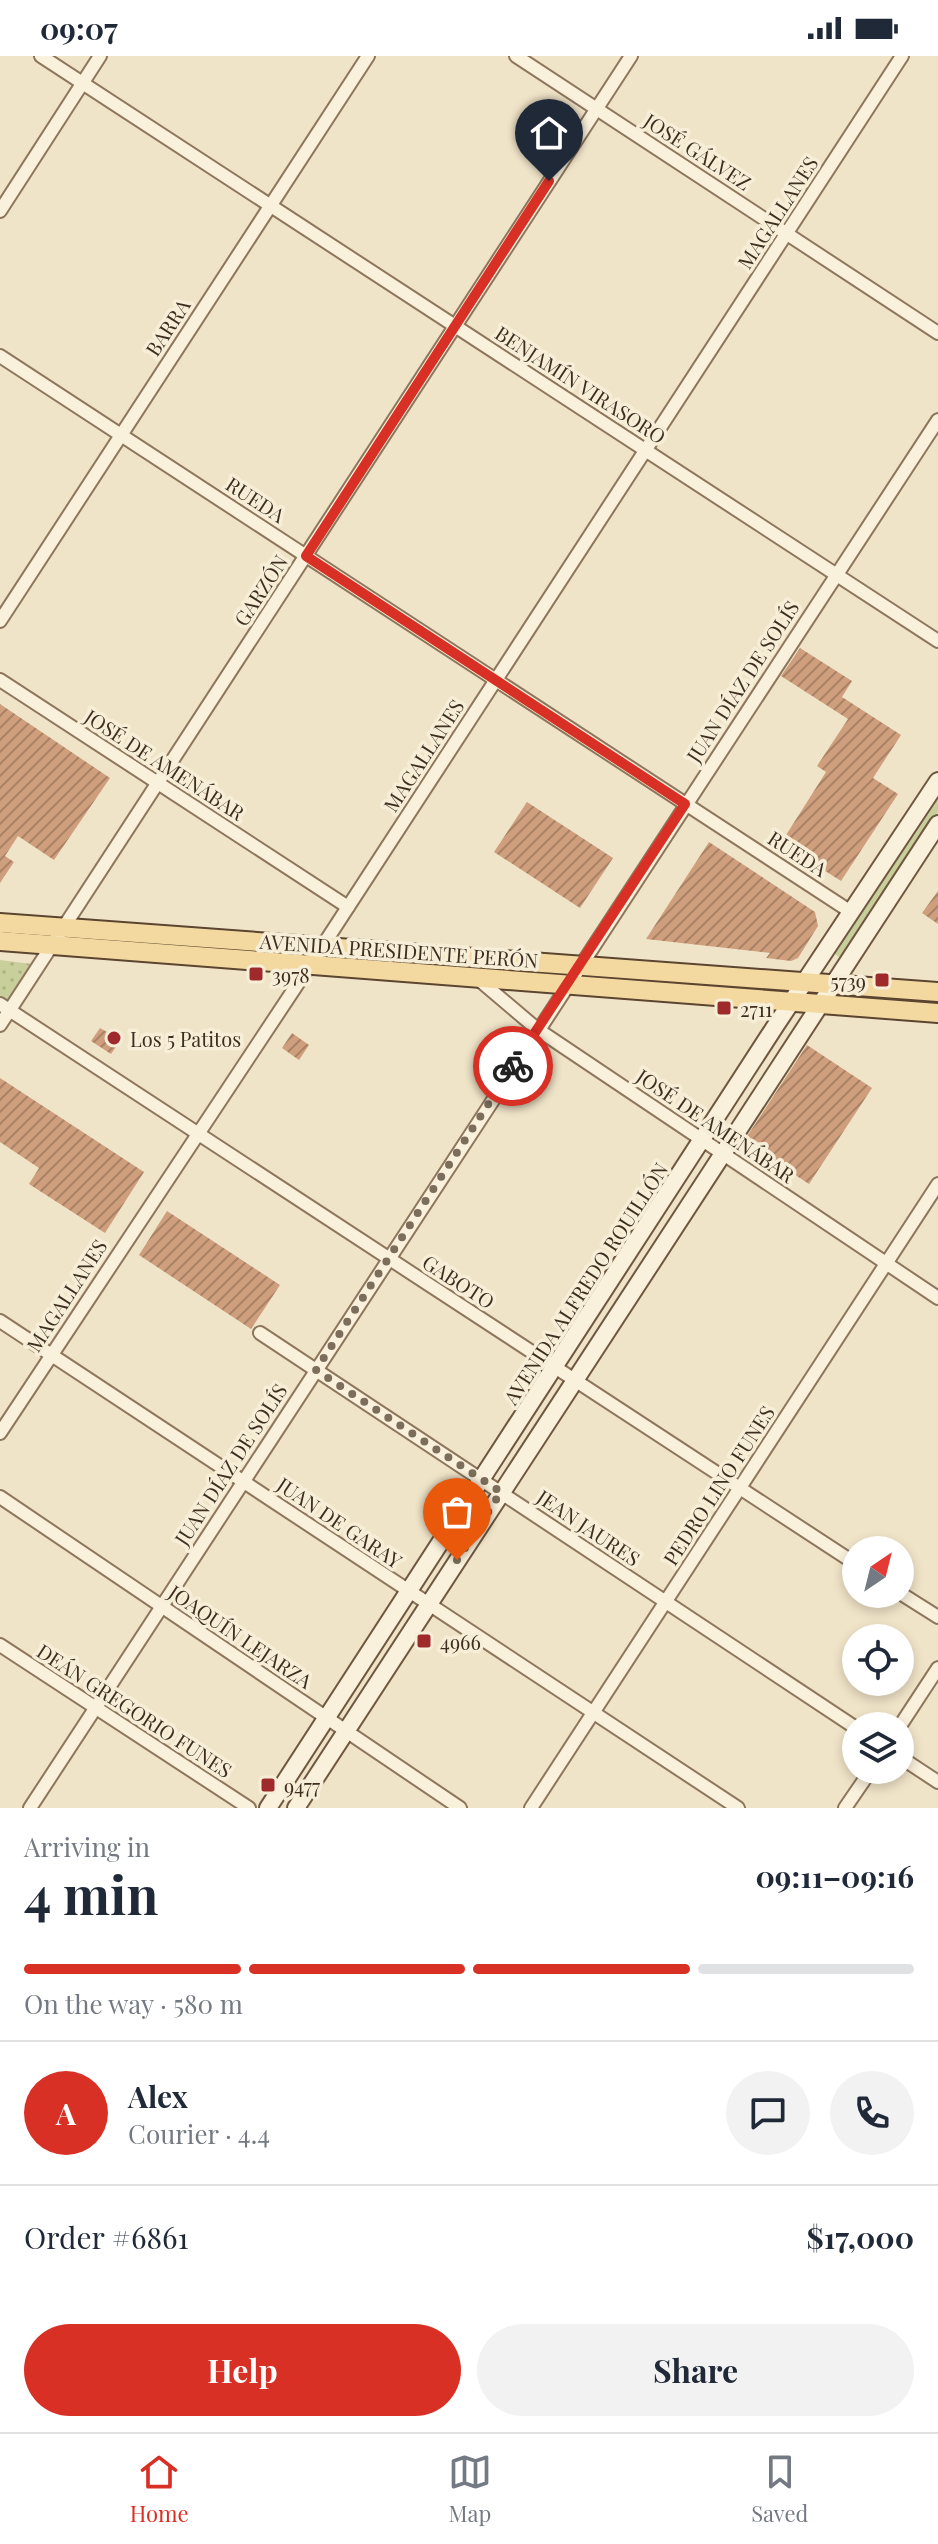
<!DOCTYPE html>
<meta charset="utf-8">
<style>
:root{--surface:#fff;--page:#f2f2f3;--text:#1f2937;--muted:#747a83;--line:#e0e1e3;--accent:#d93025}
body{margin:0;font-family:"Playfair Display",serif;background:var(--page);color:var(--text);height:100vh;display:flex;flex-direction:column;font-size:30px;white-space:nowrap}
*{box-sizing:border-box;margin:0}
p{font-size:26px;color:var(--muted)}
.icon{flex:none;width:44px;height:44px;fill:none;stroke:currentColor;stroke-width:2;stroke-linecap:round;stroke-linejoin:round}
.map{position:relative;height:1752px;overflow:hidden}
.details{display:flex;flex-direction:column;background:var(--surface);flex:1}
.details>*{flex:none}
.needle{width:52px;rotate:35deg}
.tools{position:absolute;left:842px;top:1480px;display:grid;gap:16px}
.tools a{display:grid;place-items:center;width:72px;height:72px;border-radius:50%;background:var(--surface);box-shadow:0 4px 12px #0003;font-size:40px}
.pin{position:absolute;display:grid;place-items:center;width:68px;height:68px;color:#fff;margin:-82px -34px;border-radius:50% 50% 50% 0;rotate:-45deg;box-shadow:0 0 8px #0007}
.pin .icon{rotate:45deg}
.courier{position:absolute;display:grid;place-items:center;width:80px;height:80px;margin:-40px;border:6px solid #d93025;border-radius:50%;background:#fff;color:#222;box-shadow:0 2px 10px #0007}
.head em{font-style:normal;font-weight:700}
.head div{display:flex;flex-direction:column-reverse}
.head{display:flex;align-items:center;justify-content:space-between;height:136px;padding:0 24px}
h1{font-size:52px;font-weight:700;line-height:60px}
.bar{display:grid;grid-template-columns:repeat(4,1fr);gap:12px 8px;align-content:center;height:96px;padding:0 24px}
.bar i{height:10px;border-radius:6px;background:var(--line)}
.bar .selected{background:var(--accent)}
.bar p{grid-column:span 4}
.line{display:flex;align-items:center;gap:20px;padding:0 24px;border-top:2px solid var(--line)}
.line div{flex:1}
.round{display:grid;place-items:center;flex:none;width:84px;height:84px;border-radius:42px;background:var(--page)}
.action{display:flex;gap:16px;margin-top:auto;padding:16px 24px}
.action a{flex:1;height:92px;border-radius:48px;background:var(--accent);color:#fff;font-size:32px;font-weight:700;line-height:92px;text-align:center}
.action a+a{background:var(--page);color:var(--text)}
.status{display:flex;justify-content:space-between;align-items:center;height:56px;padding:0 40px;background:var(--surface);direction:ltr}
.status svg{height:22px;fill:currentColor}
.menu{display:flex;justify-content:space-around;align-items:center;height:112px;border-top:2px solid var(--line);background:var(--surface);font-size:22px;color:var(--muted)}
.menu a{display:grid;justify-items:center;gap:4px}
.menu .selected{color:var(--accent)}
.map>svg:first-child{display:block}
.grass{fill:#c9cf9b}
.park{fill:url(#park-dots)}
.building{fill:url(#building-hatch)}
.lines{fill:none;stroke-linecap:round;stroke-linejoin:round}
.street-casing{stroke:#8d765c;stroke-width:16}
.secondary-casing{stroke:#6f573f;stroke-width:20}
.primary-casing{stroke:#5b4430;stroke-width:22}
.street{stroke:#faf1dc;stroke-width:12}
.secondary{stroke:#faf1dc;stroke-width:16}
.primary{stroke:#f3d9a0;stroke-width:18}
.done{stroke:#7c6e5b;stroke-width:8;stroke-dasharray:0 14.4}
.route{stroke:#d93025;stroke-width:10}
.poi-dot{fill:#9e2a2b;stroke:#f7eed8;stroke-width:3}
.labels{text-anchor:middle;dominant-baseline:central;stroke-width:7;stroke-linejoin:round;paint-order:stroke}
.street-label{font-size:20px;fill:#3d2e20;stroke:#f7eed8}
.poi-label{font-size:20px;fill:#3d2e20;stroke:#f7eed8;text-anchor:start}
</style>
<div class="status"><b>09:07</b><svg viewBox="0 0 49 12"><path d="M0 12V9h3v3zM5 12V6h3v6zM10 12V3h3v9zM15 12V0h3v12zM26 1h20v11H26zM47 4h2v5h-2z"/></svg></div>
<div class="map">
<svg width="938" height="1752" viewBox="0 0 938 1752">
<defs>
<pattern id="park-dots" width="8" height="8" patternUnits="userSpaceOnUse" patternTransform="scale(2)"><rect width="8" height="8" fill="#c9cf9b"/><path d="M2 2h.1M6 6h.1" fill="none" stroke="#aeb285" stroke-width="1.8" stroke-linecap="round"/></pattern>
<pattern id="building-hatch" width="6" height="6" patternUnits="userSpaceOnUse" patternTransform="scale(2)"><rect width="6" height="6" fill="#cf9f7d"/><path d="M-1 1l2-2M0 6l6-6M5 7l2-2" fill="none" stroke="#a98266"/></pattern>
</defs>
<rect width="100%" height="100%" fill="#f0e4c8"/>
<path class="grass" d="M938,740V756L842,903L835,898Z"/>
<path class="park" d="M0,904L32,908L7,946L0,942Z"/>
<g class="building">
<path d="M800,592L852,625L842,641L901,679L873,722L898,738L841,825L781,787L826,716L817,710L848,663L781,620Z"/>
<path d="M0,648L110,722L54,804L18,780L5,800L14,806L0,827Z"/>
<path d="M527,746L613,802L580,852L494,796Z"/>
<path d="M709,786L815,856L818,870L798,902L791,905L766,902L770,897L646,883Z"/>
<path d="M938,835V868L922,857Z"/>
<path d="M100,972L121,984L111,998L91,985Z"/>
<path d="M292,977L309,989L299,1004L282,992Z"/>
<path d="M807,989L872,1032L809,1128L744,1085Z"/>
<path d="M0,1022L144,1116L105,1177L29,1128L39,1112L0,1086Z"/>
<path d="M167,1155L280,1229L251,1273L139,1199Z"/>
</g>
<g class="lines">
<g class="street-casing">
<g id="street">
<path d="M41,0L938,585"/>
<path d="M516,0L938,277"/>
<path d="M0,155L100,0"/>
<path d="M0,300L851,856"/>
<path d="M0,565L368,0"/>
<path d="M0,624L348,851"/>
<path d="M478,923L537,973L938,1242"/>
<path d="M0,948L856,1508"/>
<path d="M0,969L631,0"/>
<path d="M0,1265L738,1752"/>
<path d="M260,1277L856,1672"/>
<path d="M0,1377L322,891L902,0"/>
<path d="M0,1441L460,1752"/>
<path d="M900,1537L938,1561"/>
<path d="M0,1589L249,1752"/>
<path d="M900,1670L938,1612"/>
<path d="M900,1701L938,1726"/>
<path d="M30,1752L938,364"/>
<path d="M531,1752L938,1128"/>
<path d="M845,1752L871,1714"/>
</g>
</g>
<g class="secondary-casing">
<g id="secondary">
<path d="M268,1752L776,969L938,725"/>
<path d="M296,1752L938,768"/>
</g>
</g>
<g class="primary-casing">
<g id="primary">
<path d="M0,867L938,936"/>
<path d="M0,885L938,957"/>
</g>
</g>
<use href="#street" class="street"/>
<use href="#secondary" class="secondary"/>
<use href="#primary" class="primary"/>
</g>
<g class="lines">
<path class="done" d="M457,1504L501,1436L316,1314L513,1010"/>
<path class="route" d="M513,1010L685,748L306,500L549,125"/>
</g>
<g class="poi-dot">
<rect x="248" y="910" width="16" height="16" rx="4"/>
<rect x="874" y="916" width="16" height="16" rx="4"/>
<rect x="716" y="944" width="16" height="16" rx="4"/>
<circle cx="114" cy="982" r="8"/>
<rect x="416" y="1577" width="16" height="16" rx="4"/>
<rect x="260" y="1721" width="16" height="16" rx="4"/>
</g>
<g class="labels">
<g class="street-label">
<text transform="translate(698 95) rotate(33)">JOSÉ GÁLVEZ</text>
<text transform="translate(777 156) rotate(-57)">MAGALLANES</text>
<text transform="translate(167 271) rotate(-57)">BARRA</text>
<text transform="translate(581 328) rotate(33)">BENJAMÍN VIRASORO</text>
<text transform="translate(256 443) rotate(33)">RUEDA</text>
<text transform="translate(260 534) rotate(-57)">GARZÓN</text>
<text transform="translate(742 625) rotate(-57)">JUAN DÍAZ DE SOLÍS</text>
<text transform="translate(423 699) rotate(-57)">MAGALLANES</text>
<text transform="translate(165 708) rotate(33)">JOSÉ DE AMENÁBAR</text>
<text transform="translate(798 797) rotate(33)">RUEDA</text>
<text transform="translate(399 894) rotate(4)">AVENIDA PRESIDENTE PERÓN</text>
<text transform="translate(716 1069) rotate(34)">JOSÉ DE AMENÁBAR</text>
<text transform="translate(459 1225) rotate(33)">GABOTO</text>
<text transform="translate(585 1227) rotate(-57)">AVENIDA ALFREDO ROUILLÓN</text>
<text transform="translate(66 1239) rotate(-57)">MAGALLANES</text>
<text transform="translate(230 1408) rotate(-57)">JUAN DÍAZ DE SOLÍS</text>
<text transform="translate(718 1429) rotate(-57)">PEDRO LINO FUNES</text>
<text transform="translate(340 1466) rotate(34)">JUAN DE GARAY</text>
<text transform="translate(589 1471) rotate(34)">JEAN JAURES</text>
<text transform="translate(241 1580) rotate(34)">JOAQUÍN LEJARZA</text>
<text transform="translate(135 1654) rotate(33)">DEÁN GREGORIO FUNES</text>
</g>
<g class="poi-label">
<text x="272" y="918">3978</text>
<text x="866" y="924" text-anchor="end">5739</text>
<text x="740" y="952">2711</text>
<text x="130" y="982">Los 5 Patitos</text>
<text x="440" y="1585">4966</text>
<text x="284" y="1729">9477</text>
</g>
</g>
</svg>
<div class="tools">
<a><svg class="needle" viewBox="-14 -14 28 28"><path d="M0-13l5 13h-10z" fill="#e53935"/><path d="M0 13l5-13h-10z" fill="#747a83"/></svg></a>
<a><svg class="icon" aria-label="locate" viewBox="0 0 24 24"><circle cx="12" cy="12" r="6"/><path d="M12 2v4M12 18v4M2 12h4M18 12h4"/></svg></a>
<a><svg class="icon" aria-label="layers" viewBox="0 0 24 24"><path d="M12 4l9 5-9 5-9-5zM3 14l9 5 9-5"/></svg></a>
</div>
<div class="pin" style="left:457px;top:1504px;background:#ea580c"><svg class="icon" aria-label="bag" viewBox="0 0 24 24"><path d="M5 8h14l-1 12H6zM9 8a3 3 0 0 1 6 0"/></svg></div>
<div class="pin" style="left:549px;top:125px;background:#1f2937"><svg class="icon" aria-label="home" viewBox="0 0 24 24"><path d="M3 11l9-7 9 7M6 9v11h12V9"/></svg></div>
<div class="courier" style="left:513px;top:1010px"><svg class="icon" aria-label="bike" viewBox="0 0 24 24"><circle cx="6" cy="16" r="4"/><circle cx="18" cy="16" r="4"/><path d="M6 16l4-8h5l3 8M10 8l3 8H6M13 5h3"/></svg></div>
</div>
<section class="details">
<div class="head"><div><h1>4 min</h1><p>Arriving in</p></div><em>09:11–09:16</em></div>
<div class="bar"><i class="selected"></i><i class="selected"></i><i class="selected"></i><i></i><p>On the way · 580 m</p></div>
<div class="line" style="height:144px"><b class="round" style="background:var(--accent);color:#fff">A</b><div><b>Alex</b><p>Courier · 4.4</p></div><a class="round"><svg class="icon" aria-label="chat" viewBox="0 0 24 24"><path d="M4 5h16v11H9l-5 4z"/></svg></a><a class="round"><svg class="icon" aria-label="phone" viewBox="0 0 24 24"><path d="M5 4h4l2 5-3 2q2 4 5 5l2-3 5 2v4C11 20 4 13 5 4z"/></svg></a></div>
<div class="line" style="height:104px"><div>Order #6861</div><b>$17,000</b></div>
<div class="action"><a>Help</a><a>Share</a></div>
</section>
<nav class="menu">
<a class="selected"><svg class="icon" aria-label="home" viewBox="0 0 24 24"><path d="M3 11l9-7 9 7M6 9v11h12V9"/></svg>Home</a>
<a><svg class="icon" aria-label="map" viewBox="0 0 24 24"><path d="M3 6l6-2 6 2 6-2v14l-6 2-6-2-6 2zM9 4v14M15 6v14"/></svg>Map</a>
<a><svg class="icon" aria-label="saved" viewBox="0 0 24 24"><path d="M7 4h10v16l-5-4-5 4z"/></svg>Saved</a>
</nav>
